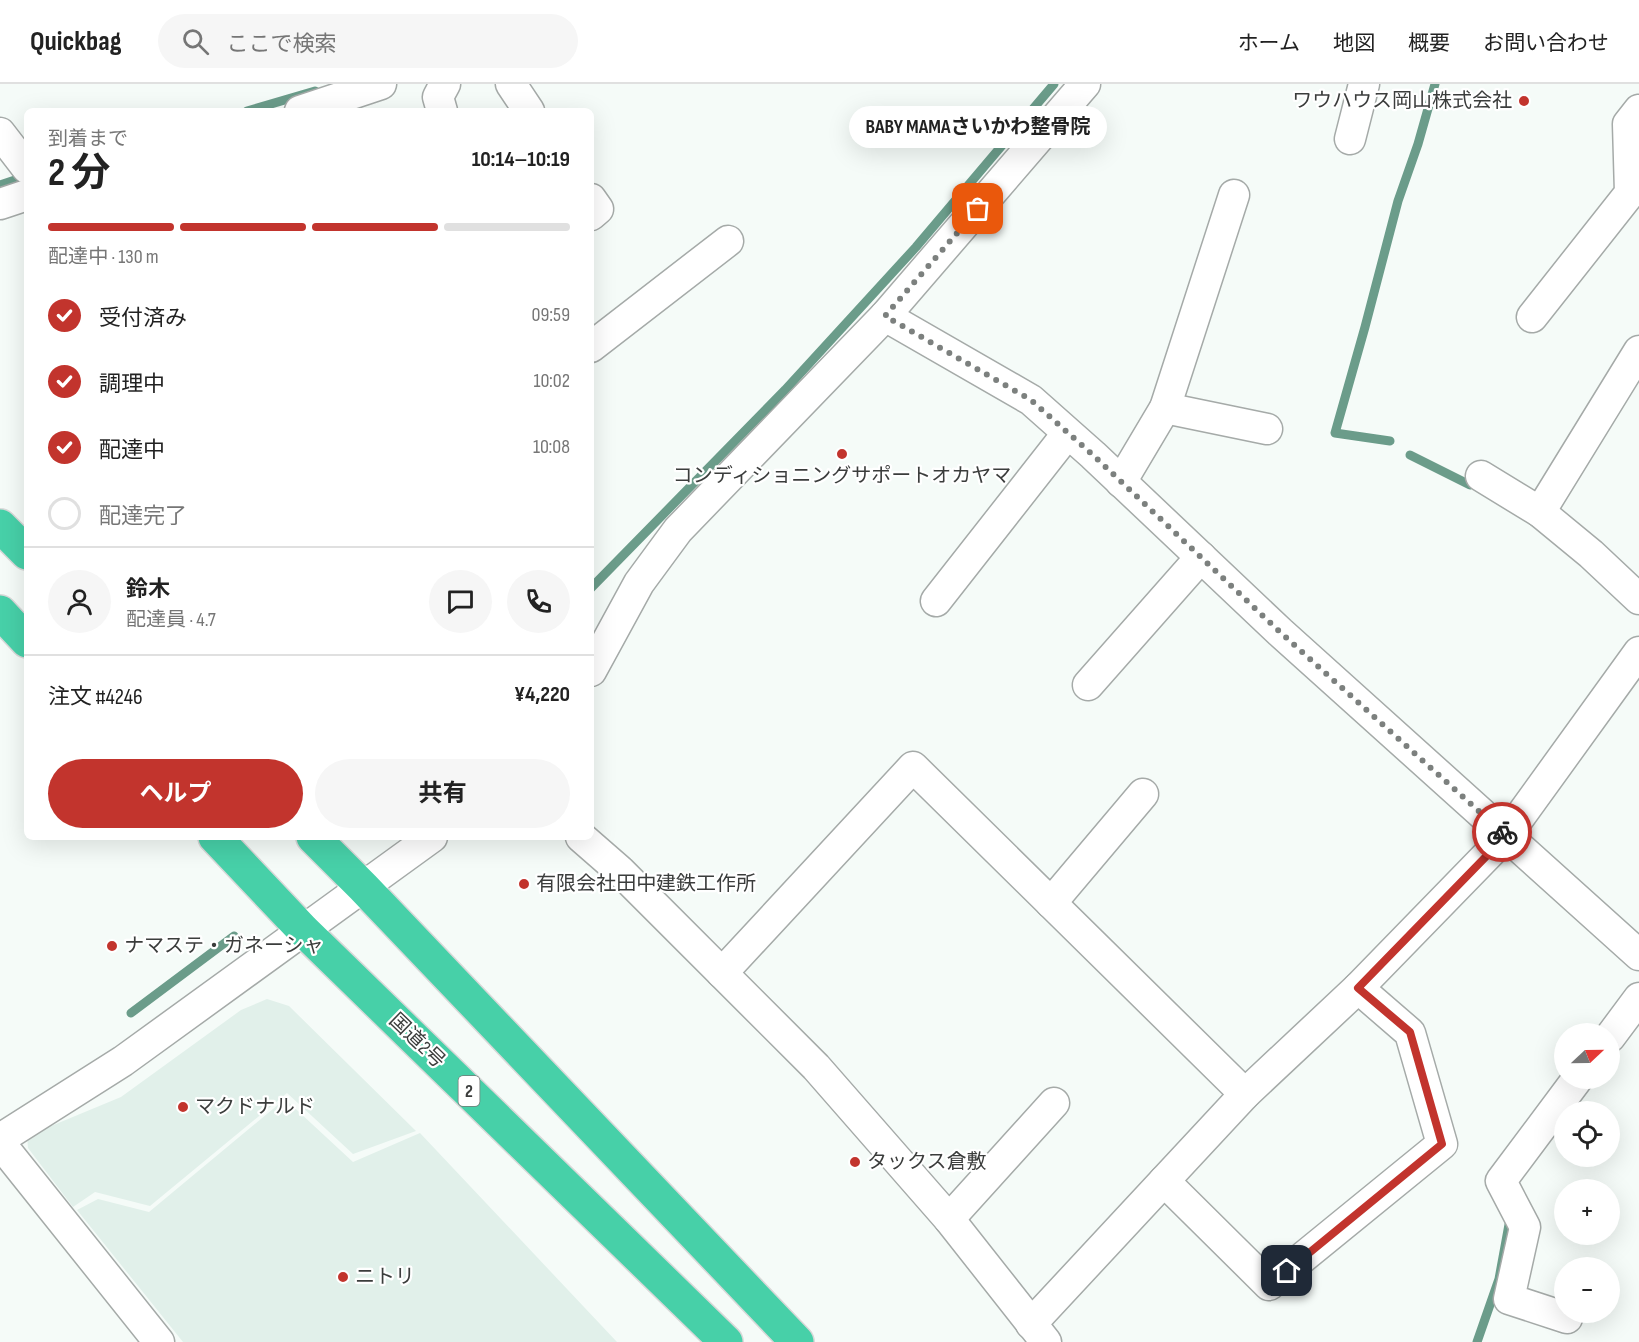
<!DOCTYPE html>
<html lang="ja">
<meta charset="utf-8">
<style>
:root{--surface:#fff;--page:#f6f6f6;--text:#222;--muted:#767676;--line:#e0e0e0;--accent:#c2342d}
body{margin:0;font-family:"Sofia Sans Condensed","Noto Sans JP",sans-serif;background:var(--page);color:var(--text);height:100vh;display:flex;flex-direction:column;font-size:22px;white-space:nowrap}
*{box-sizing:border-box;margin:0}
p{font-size:20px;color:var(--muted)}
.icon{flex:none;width:33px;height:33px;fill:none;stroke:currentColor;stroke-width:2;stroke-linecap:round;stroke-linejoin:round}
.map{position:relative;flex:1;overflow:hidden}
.drawer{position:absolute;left:24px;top:24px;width:570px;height:732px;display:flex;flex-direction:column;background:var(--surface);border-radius:9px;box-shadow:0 6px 24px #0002}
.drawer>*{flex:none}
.needle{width:39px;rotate:68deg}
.controls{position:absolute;left:1554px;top:939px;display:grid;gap:12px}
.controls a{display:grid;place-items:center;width:66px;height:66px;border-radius:50%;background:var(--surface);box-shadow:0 6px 24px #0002;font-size:30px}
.pin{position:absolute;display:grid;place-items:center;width:51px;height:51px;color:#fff;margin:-26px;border-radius:12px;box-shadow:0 3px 9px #0006}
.courier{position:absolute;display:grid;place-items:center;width:60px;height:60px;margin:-30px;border:4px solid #c2342d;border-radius:50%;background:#fff;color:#222;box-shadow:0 2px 8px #0007}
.bubble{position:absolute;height:42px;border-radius:21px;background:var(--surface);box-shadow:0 6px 24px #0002;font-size:20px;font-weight:700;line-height:42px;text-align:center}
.head em{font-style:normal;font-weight:700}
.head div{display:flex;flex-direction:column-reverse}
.head{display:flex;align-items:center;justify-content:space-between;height:102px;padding:0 24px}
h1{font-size:39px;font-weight:700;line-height:45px}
.bar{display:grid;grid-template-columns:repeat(4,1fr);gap:9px 6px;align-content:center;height:72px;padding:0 24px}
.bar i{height:8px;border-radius:4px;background:var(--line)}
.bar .on{background:var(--accent)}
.bar p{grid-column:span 4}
.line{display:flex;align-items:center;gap:15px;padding:0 24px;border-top:2px solid var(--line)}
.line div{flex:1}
.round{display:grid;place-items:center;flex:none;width:63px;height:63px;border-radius:32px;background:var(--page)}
ol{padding:0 24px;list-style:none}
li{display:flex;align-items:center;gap:18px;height:66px}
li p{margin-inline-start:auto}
li .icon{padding:6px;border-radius:50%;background:var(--accent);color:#fff;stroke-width:4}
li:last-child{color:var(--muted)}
li i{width:33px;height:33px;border:3px solid var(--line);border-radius:50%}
.cta{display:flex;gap:12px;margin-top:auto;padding:12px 24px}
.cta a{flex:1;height:69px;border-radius:36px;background:var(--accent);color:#fff;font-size:24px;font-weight:700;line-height:69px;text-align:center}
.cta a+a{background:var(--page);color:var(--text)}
header{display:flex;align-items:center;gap:36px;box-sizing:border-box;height:84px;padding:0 30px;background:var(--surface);border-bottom:2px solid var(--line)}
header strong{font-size:28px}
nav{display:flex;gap:33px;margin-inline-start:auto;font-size:21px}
.search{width:420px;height:54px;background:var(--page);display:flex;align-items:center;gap:15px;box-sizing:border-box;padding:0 21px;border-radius:33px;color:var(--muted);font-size:22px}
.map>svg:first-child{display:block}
.built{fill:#e1f0ea}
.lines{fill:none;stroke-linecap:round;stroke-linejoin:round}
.stream{stroke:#6b9c8a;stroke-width:9}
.street-casing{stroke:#a5aaa8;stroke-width:33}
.highway-casing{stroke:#d8d8d8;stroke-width:36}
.street{stroke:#fff;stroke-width:30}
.highway{stroke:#47d0a8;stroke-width:33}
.done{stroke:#7c807e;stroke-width:6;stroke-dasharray:0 10.8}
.route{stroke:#c2342d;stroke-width:8}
.poi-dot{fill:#c2342d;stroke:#fff;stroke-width:2}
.labels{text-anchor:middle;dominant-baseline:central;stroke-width:4.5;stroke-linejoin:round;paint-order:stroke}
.shield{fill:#fff;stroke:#767776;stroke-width:1.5}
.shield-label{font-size:18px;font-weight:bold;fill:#3b3d3c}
.poi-label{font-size:20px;fill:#3b3d3c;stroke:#fff;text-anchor:start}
.street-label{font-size:20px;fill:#3b3d3c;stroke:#fff}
</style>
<header>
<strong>Quickbag</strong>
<div class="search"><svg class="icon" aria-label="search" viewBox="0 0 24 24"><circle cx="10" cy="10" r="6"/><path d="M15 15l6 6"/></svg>ここで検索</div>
<nav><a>ホーム</a><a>地図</a><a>概要</a><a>お問い合わせ</a></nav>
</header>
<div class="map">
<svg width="1639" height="1258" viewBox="0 0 1639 1258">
<rect width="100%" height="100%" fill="#f5fbf8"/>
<g class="built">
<path d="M267,915L289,922L416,1047L353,1070L287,1009L150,1122L95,1108L73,1123L28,1064L27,1052L121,1013L241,926Z"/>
<path d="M285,1015L353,1078L420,1049L617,1258H183L77,1126L98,1115L149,1128Z"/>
</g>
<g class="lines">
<g class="stream">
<path d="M247,27L315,7"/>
<path d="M0,101L27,92"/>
<path d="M1390,357L1335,349L1365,243L1398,117L1418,60L1435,0"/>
<path d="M1410,371L1470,401"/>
<path d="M591,504L785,306L916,163L1054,0"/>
<path d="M131,929L234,852"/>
<path d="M1477,1258L1499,1195L1510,1135"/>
</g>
<g class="street-casing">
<g id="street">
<path d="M511,0L529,27"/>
<path d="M300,27L381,0"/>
<path d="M442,27L438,13L445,0"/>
<path d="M0,49L27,84"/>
<path d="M1350,55L1364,0"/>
<path d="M591,115L598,125L591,131"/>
<path d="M0,120L27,111"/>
<path d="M885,232L1031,316L1093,371L1280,548L1639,871"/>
<path d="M1532,233L1630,109L1628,40L1639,26"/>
<path d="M591,263L728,157"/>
<path d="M1165,324L1267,345"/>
<path d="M1481,392L1540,428L1591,470L1639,515"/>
<path d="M1121,398L1165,324L1234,111"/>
<path d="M1540,428L1639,267"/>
<path d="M936,517L1067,350"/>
<path d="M591,587L639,499L678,446L885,232L1085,0"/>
<path d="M1088,601L1201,473"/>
<path d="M581,753L620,787L816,983L949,1135L1046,1258"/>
<path d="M1051,819L1143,710"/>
<path d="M722,889L913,683L1245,1010"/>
<path d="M1610,953L1639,914"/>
<path d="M0,1055L123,977L432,753"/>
<path d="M0,1059L159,1258"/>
<path d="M1164,1097L1269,1201L1442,1060L1410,949L1358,904"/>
<path d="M949,1135L1054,1019"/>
<path d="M1567,1234L1509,1215L1525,1143L1501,1097L1578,994"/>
<path d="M1031,1240L1245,1010L1358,904L1506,752L1639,568"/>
</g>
</g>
<g class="highway-casing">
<g id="highway">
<path d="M0,442L27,469"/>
<path d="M0,528L27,557"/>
<path d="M215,753L303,846L726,1258"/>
<path d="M313,753L363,803L797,1258"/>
</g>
</g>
<use href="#street" class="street"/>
<use href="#highway" class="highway"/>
</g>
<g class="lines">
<path class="done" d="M978,125L885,232L1031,316L1093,371L1280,548L1502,748"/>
<path class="route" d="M1287,1187L1442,1060L1410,948L1358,904L1506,752L1502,748"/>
</g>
<g class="poi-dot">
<circle cx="1524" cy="17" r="6"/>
<circle cx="842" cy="370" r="6"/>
<circle cx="524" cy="800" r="6"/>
<circle cx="112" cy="862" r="6"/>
<circle cx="183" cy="1023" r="6"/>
<circle cx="855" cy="1078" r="6"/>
<circle cx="343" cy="1193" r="6"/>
</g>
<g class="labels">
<rect class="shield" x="458.5" y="992" width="21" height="30" rx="4.5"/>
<g class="shield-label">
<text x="469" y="1007">2</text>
</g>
<g class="poi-label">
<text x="1512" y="17" text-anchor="end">ワウハウス岡山株式会社</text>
<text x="842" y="392" text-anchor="middle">コンディショニングサポートオカヤマ</text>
<text x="536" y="800">有限会社田中建鉄工作所</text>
<text x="124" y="862">ナマステ・ガネーシャ</text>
<text x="195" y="1023">マクドナルド</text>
<text x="867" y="1078">タックス倉敷</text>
<text x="355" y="1193">ニトリ</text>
</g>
<g class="street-label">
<text transform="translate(417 957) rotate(44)">国道2号</text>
</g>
</g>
</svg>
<div class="controls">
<a><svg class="needle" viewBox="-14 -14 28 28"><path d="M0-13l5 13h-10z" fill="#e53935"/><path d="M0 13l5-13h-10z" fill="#767676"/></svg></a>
<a><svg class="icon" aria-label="locate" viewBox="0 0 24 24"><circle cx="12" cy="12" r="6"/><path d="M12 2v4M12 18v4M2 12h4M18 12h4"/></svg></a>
<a>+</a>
<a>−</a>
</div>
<div class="pin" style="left:978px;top:125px;background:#ea580c"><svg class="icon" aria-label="bag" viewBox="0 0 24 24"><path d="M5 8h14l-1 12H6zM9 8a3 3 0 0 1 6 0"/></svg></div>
<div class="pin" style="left:1287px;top:1187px;background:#1f2937"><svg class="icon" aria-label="home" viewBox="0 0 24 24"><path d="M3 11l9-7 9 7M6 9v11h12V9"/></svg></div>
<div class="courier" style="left:1502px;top:748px"><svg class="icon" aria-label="bike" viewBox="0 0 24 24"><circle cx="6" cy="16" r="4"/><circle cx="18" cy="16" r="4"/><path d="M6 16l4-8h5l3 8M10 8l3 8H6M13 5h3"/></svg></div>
<div class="bubble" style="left:849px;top:22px;width:258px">BABY MAMAさいかわ整骨院</div>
<section class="drawer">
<div class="head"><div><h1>2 分</h1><p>到着まで</p></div><em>10:14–10:19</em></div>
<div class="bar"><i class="on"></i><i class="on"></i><i class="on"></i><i></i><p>配達中 · 130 m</p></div>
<ol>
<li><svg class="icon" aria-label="check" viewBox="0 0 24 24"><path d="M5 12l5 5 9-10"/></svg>受付済み<p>09:59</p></li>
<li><svg class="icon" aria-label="check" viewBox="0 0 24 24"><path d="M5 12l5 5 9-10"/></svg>調理中<p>10:02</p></li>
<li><svg class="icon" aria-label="check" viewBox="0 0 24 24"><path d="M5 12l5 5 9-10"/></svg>配達中<p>10:08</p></li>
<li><i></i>配達完了</li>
</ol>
<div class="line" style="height:108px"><a class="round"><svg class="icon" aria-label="person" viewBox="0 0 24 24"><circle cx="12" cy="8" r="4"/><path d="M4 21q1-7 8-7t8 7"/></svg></a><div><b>鈴木</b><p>配達員 · 4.7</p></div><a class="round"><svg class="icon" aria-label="chat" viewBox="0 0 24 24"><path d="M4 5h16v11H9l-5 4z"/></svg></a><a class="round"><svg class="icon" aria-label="phone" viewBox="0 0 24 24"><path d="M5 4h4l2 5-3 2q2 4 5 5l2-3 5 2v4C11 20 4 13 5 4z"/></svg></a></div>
<div class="line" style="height:78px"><div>注文 #4246</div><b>¥4,220</b></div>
<div class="cta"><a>ヘルプ</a><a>共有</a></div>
</section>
</div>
